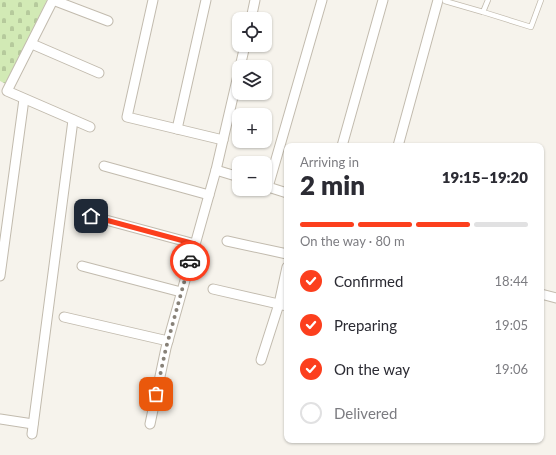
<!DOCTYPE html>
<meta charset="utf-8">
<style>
:root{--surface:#fff;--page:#f7f7f7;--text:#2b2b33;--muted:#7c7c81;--line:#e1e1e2;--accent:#fc3f1d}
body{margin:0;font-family:Lato,sans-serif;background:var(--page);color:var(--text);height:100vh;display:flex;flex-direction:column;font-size:15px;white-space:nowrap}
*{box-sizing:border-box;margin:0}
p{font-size:13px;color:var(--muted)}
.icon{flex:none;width:22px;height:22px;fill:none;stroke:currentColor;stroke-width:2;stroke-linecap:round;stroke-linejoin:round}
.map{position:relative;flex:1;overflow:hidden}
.panel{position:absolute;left:284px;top:143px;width:260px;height:300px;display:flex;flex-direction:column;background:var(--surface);border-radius:8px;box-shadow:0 1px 3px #0004}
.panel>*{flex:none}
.tools{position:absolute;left:232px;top:12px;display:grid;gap:8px}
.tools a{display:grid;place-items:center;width:40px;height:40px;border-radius:8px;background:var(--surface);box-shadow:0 1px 3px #0004;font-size:20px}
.pin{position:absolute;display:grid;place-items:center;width:34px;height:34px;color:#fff;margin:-17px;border-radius:8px;box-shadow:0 2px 6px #0006}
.courier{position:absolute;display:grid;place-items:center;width:40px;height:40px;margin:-20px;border:3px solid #fc3f1d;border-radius:50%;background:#fff;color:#222;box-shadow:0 1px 5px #0007}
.overview em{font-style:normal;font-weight:800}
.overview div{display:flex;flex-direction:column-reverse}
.overview{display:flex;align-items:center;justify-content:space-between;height:68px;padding:0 16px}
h1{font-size:26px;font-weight:800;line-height:30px}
.bar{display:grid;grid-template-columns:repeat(4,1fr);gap:6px 4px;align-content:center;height:48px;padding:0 16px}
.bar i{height:5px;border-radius:3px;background:var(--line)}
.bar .current{background:var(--accent)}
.bar p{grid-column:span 4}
ol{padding:0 16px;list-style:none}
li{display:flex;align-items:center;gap:12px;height:44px}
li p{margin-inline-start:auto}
li .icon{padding:4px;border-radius:50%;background:var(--accent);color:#fff;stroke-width:4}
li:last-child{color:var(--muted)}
li i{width:22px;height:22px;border:2px solid var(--line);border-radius:50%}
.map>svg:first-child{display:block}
.cemetery{fill:url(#cemetery-stones)}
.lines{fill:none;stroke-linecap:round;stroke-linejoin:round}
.lane-casing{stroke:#c2bbae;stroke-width:6}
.street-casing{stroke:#c2bbae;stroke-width:11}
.lane{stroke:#fff;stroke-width:4.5}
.street{stroke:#fff;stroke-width:9}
.done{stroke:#878178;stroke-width:4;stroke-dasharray:0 7.2}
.route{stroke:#fc3f1d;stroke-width:5}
</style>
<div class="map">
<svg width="556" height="455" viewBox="0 0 556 455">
<defs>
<pattern id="cemetery-stones" width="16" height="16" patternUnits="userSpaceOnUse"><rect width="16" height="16" fill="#d2eab5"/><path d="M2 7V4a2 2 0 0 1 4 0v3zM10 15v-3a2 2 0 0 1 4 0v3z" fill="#b6ca9c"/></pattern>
</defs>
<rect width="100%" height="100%" fill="#f6f3ec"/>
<path class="cemetery" d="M0,0H47L6,84L0,81Z"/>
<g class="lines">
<g class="lane-casing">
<g id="lane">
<path d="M445,0V1L483,12L488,0"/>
<path d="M483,12L531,27L541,0"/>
</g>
</g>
<g class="street-casing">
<g id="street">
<path d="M53,0L7,91L90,127"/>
<path d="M53,0L108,21"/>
<path d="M153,0L127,117L223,140"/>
<path d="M251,19L255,0"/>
<path d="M32,44L99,73"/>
<path d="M240,67L245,45"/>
<path d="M239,71L216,170L239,177"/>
<path d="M177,129L206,0"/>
<path d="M342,146L383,0"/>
<path d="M398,146L438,0"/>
<path d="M104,166L209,195"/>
<path d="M265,186L287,193"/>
<path d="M268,187L322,0"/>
<path d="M91,216L195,244"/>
<path d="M227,241L287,254"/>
<path d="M82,266L181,292"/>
<path d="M0,276L24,99"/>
<path d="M213,289L287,306"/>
<path d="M541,294L556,298"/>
<path d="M64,317L168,341"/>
<path d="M261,360L279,304L287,267"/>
<path d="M0,419L33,424"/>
<path d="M150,424L166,348L216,170"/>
<path d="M32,434L73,120"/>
</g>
</g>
<use href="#lane" class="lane"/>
<use href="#street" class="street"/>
</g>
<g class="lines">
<path class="done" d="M156,394L166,348L190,261"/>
<path class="route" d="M91,216L195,244L190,261"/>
</g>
</svg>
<div class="tools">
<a><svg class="icon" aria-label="locate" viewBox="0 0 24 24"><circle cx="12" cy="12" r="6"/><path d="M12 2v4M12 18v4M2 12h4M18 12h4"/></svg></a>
<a><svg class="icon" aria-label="layers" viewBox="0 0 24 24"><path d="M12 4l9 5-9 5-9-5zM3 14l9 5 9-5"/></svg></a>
<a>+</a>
<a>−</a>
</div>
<div class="pin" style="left:156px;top:394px;background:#ea580c"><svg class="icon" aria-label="bag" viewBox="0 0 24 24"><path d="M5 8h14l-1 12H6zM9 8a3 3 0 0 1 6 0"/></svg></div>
<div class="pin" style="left:91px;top:216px;background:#1f2937"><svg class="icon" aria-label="home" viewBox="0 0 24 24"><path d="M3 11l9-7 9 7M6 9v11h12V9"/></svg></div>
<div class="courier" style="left:190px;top:261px"><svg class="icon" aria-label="car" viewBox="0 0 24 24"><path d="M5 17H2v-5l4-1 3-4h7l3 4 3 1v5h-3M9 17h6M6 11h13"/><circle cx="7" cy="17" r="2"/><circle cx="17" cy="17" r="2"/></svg></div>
<section class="panel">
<div class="overview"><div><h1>2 min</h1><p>Arriving in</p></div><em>19:15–19:20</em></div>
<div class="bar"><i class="current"></i><i class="current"></i><i class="current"></i><i></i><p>On the way · 80 m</p></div>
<ol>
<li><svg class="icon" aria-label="check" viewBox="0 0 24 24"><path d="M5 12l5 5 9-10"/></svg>Confirmed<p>18:44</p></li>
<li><svg class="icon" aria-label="check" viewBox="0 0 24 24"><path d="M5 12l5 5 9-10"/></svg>Preparing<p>19:05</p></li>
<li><svg class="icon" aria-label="check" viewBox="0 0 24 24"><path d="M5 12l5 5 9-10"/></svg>On the way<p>19:06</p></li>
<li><i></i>Delivered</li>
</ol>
</section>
</div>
